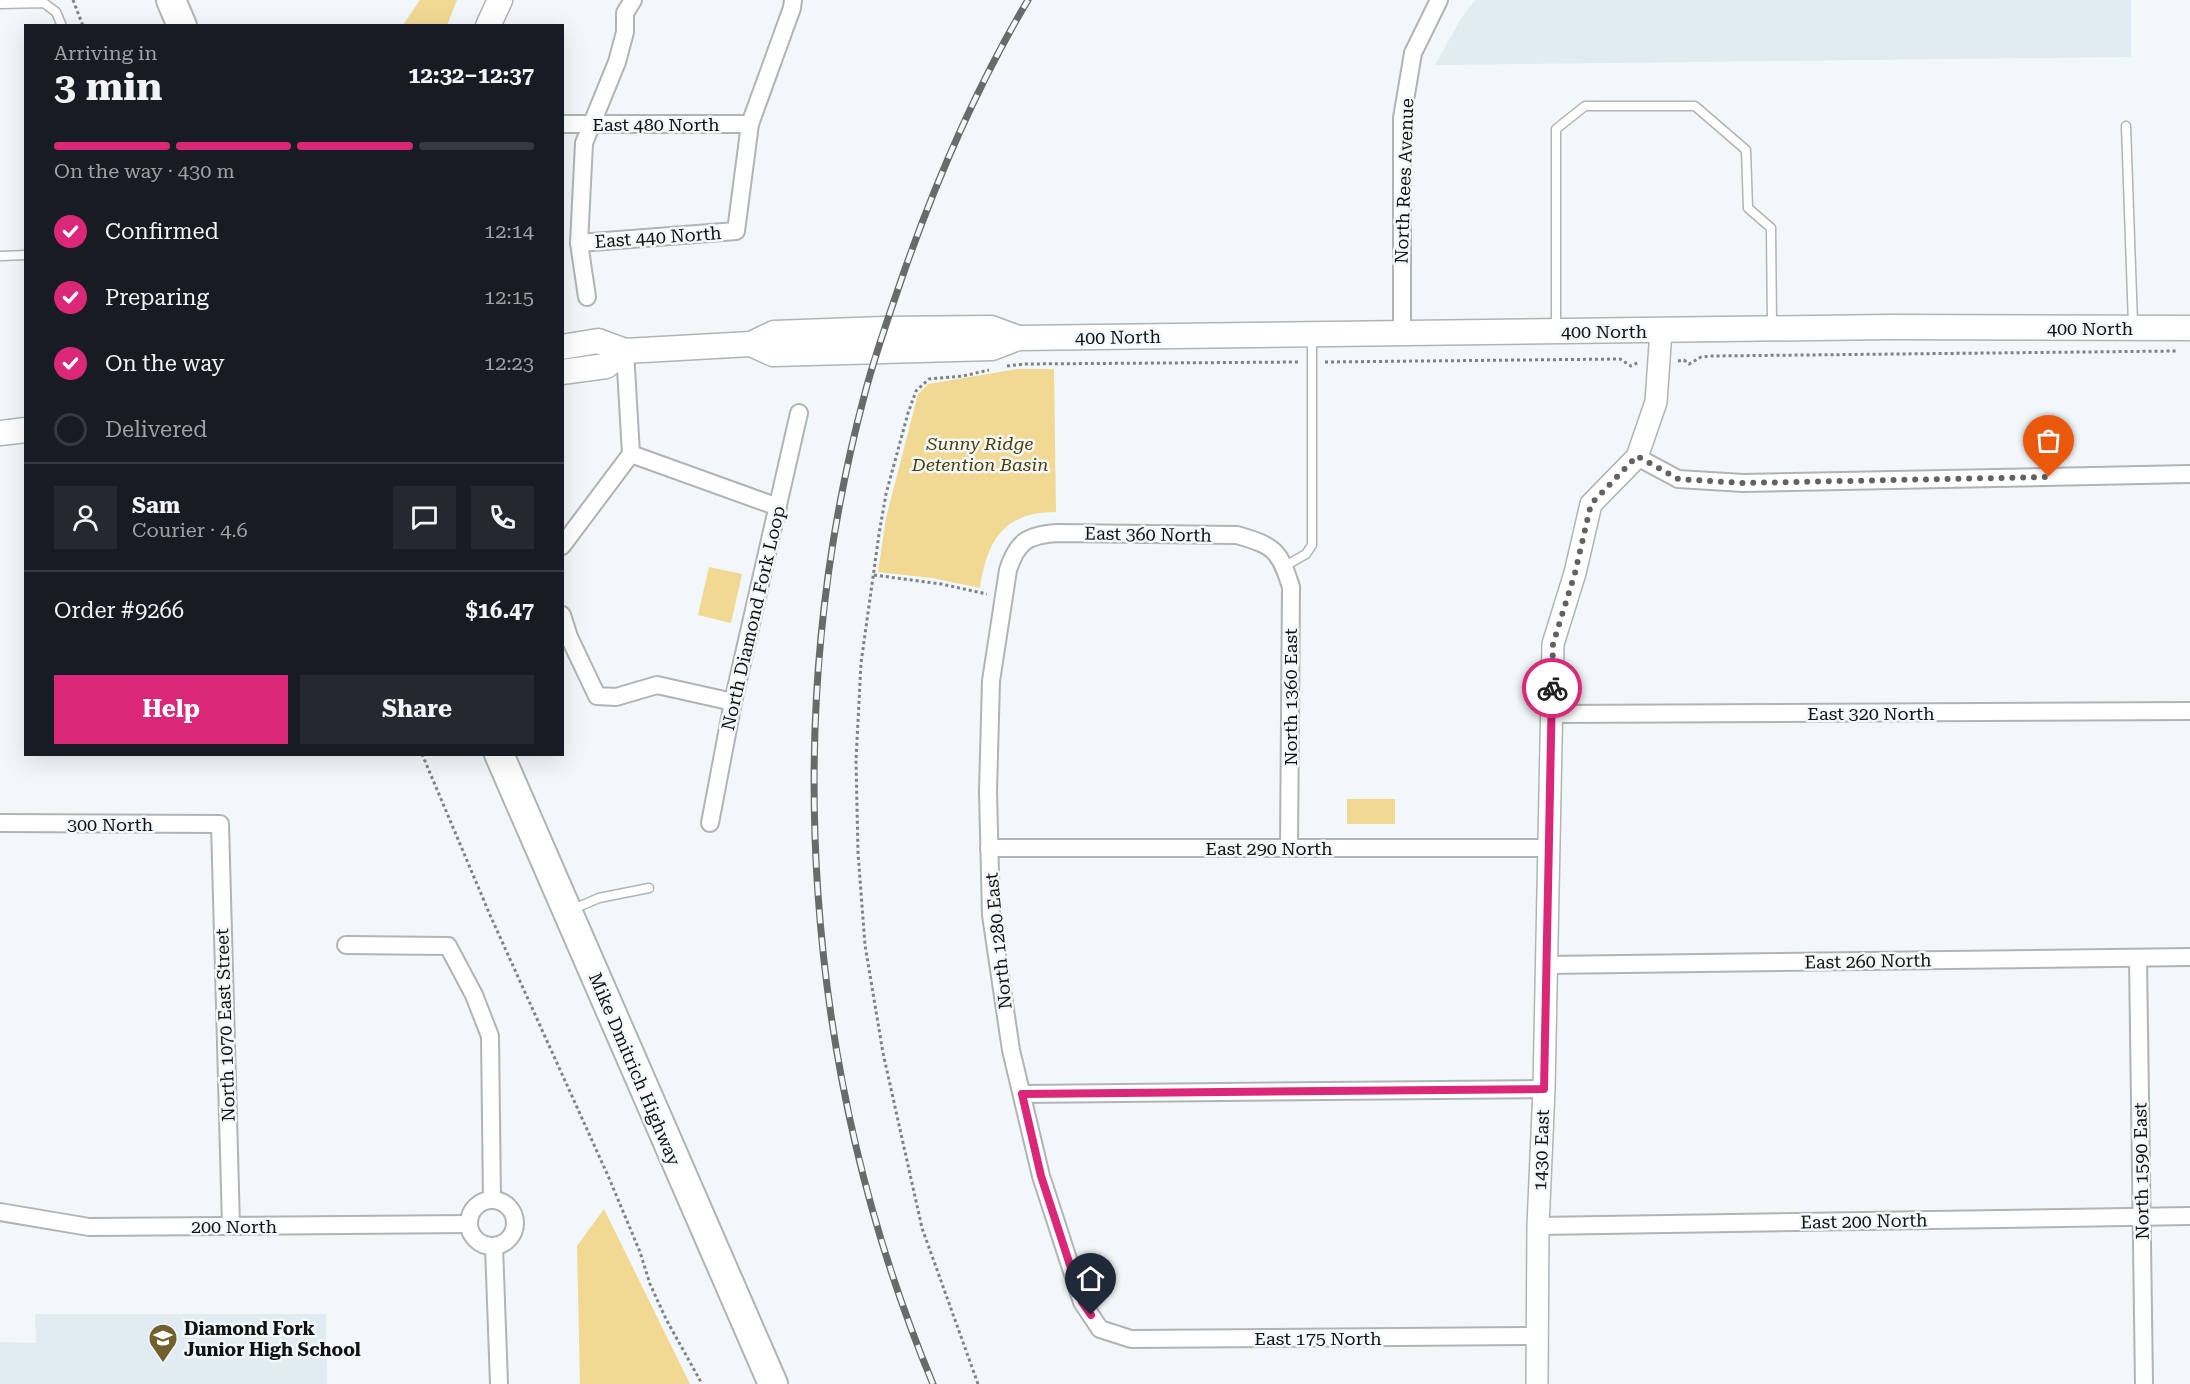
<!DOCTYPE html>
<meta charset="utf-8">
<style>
:root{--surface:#171b24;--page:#242831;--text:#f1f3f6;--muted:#9ea1a6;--line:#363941;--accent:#db2777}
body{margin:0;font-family:"Roboto Serif",serif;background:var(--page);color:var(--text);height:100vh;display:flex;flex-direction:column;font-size:22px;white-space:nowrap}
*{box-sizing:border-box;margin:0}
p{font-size:20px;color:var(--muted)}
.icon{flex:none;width:33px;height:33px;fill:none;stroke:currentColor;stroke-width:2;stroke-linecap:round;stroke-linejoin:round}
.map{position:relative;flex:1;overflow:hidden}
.details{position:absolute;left:24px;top:24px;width:540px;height:732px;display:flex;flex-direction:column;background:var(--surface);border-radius:0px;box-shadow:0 6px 24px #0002}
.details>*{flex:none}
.pin{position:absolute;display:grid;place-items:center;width:51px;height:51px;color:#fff;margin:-62px -26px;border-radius:50% 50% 50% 0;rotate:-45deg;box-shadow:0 0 6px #0007}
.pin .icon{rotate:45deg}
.courier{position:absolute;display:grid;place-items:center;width:60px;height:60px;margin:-30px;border:4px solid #db2777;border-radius:50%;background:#fff;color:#222;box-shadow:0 2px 8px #0007}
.summary em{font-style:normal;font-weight:700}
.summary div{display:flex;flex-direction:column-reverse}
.summary{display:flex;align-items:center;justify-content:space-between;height:102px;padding:0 30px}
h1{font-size:39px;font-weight:700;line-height:45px}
.bar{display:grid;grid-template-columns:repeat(4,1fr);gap:9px 6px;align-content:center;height:72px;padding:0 30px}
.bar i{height:8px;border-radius:4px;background:var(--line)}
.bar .selected{background:var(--accent)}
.bar p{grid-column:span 4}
.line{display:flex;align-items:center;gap:15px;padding:0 30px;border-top:2px solid var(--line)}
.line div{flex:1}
.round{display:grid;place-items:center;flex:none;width:63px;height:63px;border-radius:0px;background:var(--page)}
ol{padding:0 30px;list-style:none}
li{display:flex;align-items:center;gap:18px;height:66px}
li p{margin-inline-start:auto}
li .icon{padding:6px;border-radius:50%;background:var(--accent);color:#fff;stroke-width:4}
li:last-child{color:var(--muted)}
li i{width:33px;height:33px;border:3px solid var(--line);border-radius:50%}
.button{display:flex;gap:12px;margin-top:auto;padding:12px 30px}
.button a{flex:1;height:69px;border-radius:0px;background:var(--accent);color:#fff;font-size:24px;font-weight:700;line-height:69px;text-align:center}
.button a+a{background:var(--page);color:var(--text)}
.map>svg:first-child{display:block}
.built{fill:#e0ecf2}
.green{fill:#f1d994}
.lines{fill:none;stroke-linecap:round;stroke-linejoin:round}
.service-casing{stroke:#b0b4b6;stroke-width:11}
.minor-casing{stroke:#b0b4b6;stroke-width:20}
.tertiary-casing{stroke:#b0b4b6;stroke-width:24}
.secondary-casing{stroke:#b0b4b6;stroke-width:27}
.trunk-casing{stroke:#b0b4b6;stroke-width:32}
.path{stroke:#7f8284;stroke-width:3;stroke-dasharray:3 3;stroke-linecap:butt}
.service{stroke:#fff;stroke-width:8}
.minor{stroke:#fff;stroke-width:16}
.tertiary{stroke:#fff;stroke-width:21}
.secondary{stroke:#fff;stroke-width:24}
.trunk{stroke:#fff;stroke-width:28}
.rail-casing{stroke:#686a6c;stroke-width:7}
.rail{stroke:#f2f7f9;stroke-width:4.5;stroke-dasharray:14;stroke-linecap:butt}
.done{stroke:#606264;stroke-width:6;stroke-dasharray:0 10.8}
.route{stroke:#db2777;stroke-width:8}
.labels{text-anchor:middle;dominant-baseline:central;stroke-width:5;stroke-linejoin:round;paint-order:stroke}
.street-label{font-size:18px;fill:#111213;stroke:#f2f7f9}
.park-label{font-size:18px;font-style:italic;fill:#4e3d00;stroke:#f2f7f9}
.poi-label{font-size:18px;font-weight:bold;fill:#111213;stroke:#f2f7f9;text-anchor:start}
</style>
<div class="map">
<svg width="2190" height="1384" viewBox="0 0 2190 1384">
<rect width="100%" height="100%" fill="#f2f7f9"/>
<g class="built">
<path d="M1475,0H2131V57L1435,65L1462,17Z"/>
<path d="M35,1314H326L327,1384H0V1342L36,1343Z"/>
</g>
<g class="green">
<path d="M420,0H457L447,25H403Z"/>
<path d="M1017,369H1054L1056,512C1004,512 987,540 980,588L932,578L878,572L886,518L918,394L928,384Z"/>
<path d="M709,567L742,574L731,623L698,615Z"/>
<rect x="1347" y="799" width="48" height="25"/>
<path d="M604,1209L690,1384H580L577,1246Z"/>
</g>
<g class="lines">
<g class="service-casing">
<g id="service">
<path d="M0,4L44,3L56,12L62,26"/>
<path d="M2126,126L2133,324"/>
<path d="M0,256L26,255"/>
<path d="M1556,328V129L1585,106H1695L1746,150L1748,208L1771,228L1772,326"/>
<path d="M1285,566L1306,554L1312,545V337"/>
<path d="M571,910L599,898L649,888"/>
</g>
</g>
<g class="minor-casing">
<g id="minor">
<path d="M562,124H750"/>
<path d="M579,243L736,231L750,124L792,8L793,0"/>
<path d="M587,297L579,243L584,143L617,62L625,32V13L633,0"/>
<path d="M1402,333V118L1413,53L1439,0"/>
<path d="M631,454L778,507"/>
<path d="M1637,457L1678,479L1743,483L2190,474"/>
<path d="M562,546L631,454L625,351"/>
<path d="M562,615L569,637L597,696L616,697L657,685L733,702"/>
<path d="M1552,714L2190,711"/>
<path d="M0,823L220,824L231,1226"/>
<path d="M710,823L733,702L799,413"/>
<path d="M989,848H1549"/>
<path d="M1289,848L1291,587C1279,549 1274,546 1237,535L1057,533C1027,535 1017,542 1008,570L991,681L988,791L991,915L1011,1050L1041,1176L1082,1302L1100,1329L1131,1339L1537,1336"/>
<path d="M346,945L448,946L474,995L490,1036L492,1200"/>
<path d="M2138,958L2144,1384"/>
<path d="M1546,965L2190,957"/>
<path d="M1022,1094L1544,1089"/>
<circle cx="492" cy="1223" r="23"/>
<path d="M0,1212L89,1227L469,1224"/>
<path d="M1538,1226L2190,1216"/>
<path d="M494,1246L499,1384"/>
</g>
</g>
<g class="tertiary-casing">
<path id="tertiary" d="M1537,1384L1538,1226L1544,1089L1553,644L1575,573L1591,504L1637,457L1656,402L1661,331"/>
</g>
<g class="secondary-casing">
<g id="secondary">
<path d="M488,26L500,0"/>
<path d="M751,344L773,354L992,348L1018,338L1888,327L2190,328"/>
<path d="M562,347L598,341L625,351L751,344L774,333L884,329L991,328L1018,338"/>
<path d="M562,372L606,366L625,351"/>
<path d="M0,433L26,430"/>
</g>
</g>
<g class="trunk-casing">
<g id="trunk">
<path d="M171,0L182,26"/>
<path d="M499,754L773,1384"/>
</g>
</g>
<g class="path">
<path d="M73,0L83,26"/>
<path d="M1678,361L1684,360L1689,364L1701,357L1712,356L2176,351"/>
<path d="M1325,362L1620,359L1631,366L1639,362"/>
<path d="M1007,366L1025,364L1300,362"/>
<path d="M874,575L941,584L987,594"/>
<path d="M422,754L490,915L609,1178L640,1252L650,1284L666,1319L702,1384"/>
<path d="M978,1384L922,1228L883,1053L865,945L858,853L856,760L861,663L879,534L886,494L908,413L916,391L929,379L963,376L989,370"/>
</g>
<use href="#service" class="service"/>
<use href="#minor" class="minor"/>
<use href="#tertiary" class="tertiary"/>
<use href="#secondary" class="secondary"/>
<use href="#trunk" class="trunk"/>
<g class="rail-casing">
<path id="rail" d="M933,1384C804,1075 778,717 865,393C876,351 891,310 905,269C938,176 978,84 1028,0"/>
</g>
<use href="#rail" class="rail"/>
</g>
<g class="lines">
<path class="done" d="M1552,688L1553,644L1575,573L1591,504L1637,456L1678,479L1743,483L2049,477"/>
<path class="route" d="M1091,1315L1082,1302L1041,1176L1022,1094L1544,1089L1552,688"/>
</g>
<defs>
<g id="school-pin" transform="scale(1.5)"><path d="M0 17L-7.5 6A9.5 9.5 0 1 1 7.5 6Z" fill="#71602e" stroke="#f2f7f9"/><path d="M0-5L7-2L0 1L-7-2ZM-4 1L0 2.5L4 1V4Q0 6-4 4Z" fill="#fff"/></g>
</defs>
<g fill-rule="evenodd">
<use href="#school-pin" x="163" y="1338"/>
</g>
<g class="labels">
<g class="street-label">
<text x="656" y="124">East 480 North</text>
<text transform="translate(1404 181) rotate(-88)">North Rees Avenue</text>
<text transform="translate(658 237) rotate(-4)">East 440 North</text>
<text x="2090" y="328">400 North</text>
<text x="1604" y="331">400 North</text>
<text transform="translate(1118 337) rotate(-1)">400 North</text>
<text transform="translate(1148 534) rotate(1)">East 360 North</text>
<text transform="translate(753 618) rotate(-77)">North Diamond Fork Loop</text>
<text transform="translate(1290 697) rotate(-90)">North 1360 East</text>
<text x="1871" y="713">East 320 North</text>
<text x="110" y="824">300 North</text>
<text x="1269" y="848">East 290 North</text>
<text transform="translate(998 941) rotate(-96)">North 1280 East</text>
<text transform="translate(1868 961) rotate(-1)">East 260 North</text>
<text transform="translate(225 1025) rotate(-92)">North 1070 East Street</text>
<text transform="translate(635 1069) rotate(67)">Mike Dmitrich Highway</text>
<text transform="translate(1541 1150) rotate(-88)">1430 East</text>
<text transform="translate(2141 1171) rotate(-91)">North 1590 East</text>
<text transform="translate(1864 1221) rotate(-1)">East 200 North</text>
<text x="234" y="1226">200 North</text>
<text x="1318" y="1338">East 175 North</text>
</g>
<g class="park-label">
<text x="980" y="443">Sunny Ridge<tspan x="980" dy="21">Detention Basin</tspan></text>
</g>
<g class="poi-label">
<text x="184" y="1328">Diamond Fork<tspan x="184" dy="21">Junior High School</tspan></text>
</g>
</g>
</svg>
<div class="pin" style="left:2049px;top:477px;background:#ea580c"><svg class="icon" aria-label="bag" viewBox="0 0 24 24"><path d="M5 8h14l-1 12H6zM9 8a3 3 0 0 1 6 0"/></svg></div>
<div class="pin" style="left:1091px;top:1315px;background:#1f2937"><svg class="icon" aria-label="home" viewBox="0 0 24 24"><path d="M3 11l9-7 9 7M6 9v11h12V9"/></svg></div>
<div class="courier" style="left:1552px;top:688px"><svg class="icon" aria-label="bike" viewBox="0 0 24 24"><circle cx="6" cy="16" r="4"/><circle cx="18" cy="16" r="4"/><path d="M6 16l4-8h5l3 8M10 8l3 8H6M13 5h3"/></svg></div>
<section class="details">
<div class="summary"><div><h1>3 min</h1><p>Arriving in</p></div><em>12:32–12:37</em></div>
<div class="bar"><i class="selected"></i><i class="selected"></i><i class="selected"></i><i></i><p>On the way · 430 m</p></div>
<ol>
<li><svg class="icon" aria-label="check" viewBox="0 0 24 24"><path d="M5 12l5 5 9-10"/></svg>Confirmed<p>12:14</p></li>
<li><svg class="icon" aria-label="check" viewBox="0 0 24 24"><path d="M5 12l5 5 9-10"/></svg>Preparing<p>12:15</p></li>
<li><svg class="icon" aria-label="check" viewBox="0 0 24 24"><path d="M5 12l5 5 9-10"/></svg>On the way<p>12:23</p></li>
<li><i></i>Delivered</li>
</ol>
<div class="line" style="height:108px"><a class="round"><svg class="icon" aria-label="person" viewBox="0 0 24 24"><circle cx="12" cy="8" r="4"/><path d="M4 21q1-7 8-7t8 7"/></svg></a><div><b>Sam</b><p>Courier · 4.6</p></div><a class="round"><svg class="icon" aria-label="chat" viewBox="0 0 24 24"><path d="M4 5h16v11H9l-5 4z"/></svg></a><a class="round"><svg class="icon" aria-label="phone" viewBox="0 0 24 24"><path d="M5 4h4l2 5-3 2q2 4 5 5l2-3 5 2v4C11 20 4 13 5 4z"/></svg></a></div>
<div class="line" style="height:78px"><div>Order #9266</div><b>$16.47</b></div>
<div class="button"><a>Help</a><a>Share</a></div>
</section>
</div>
